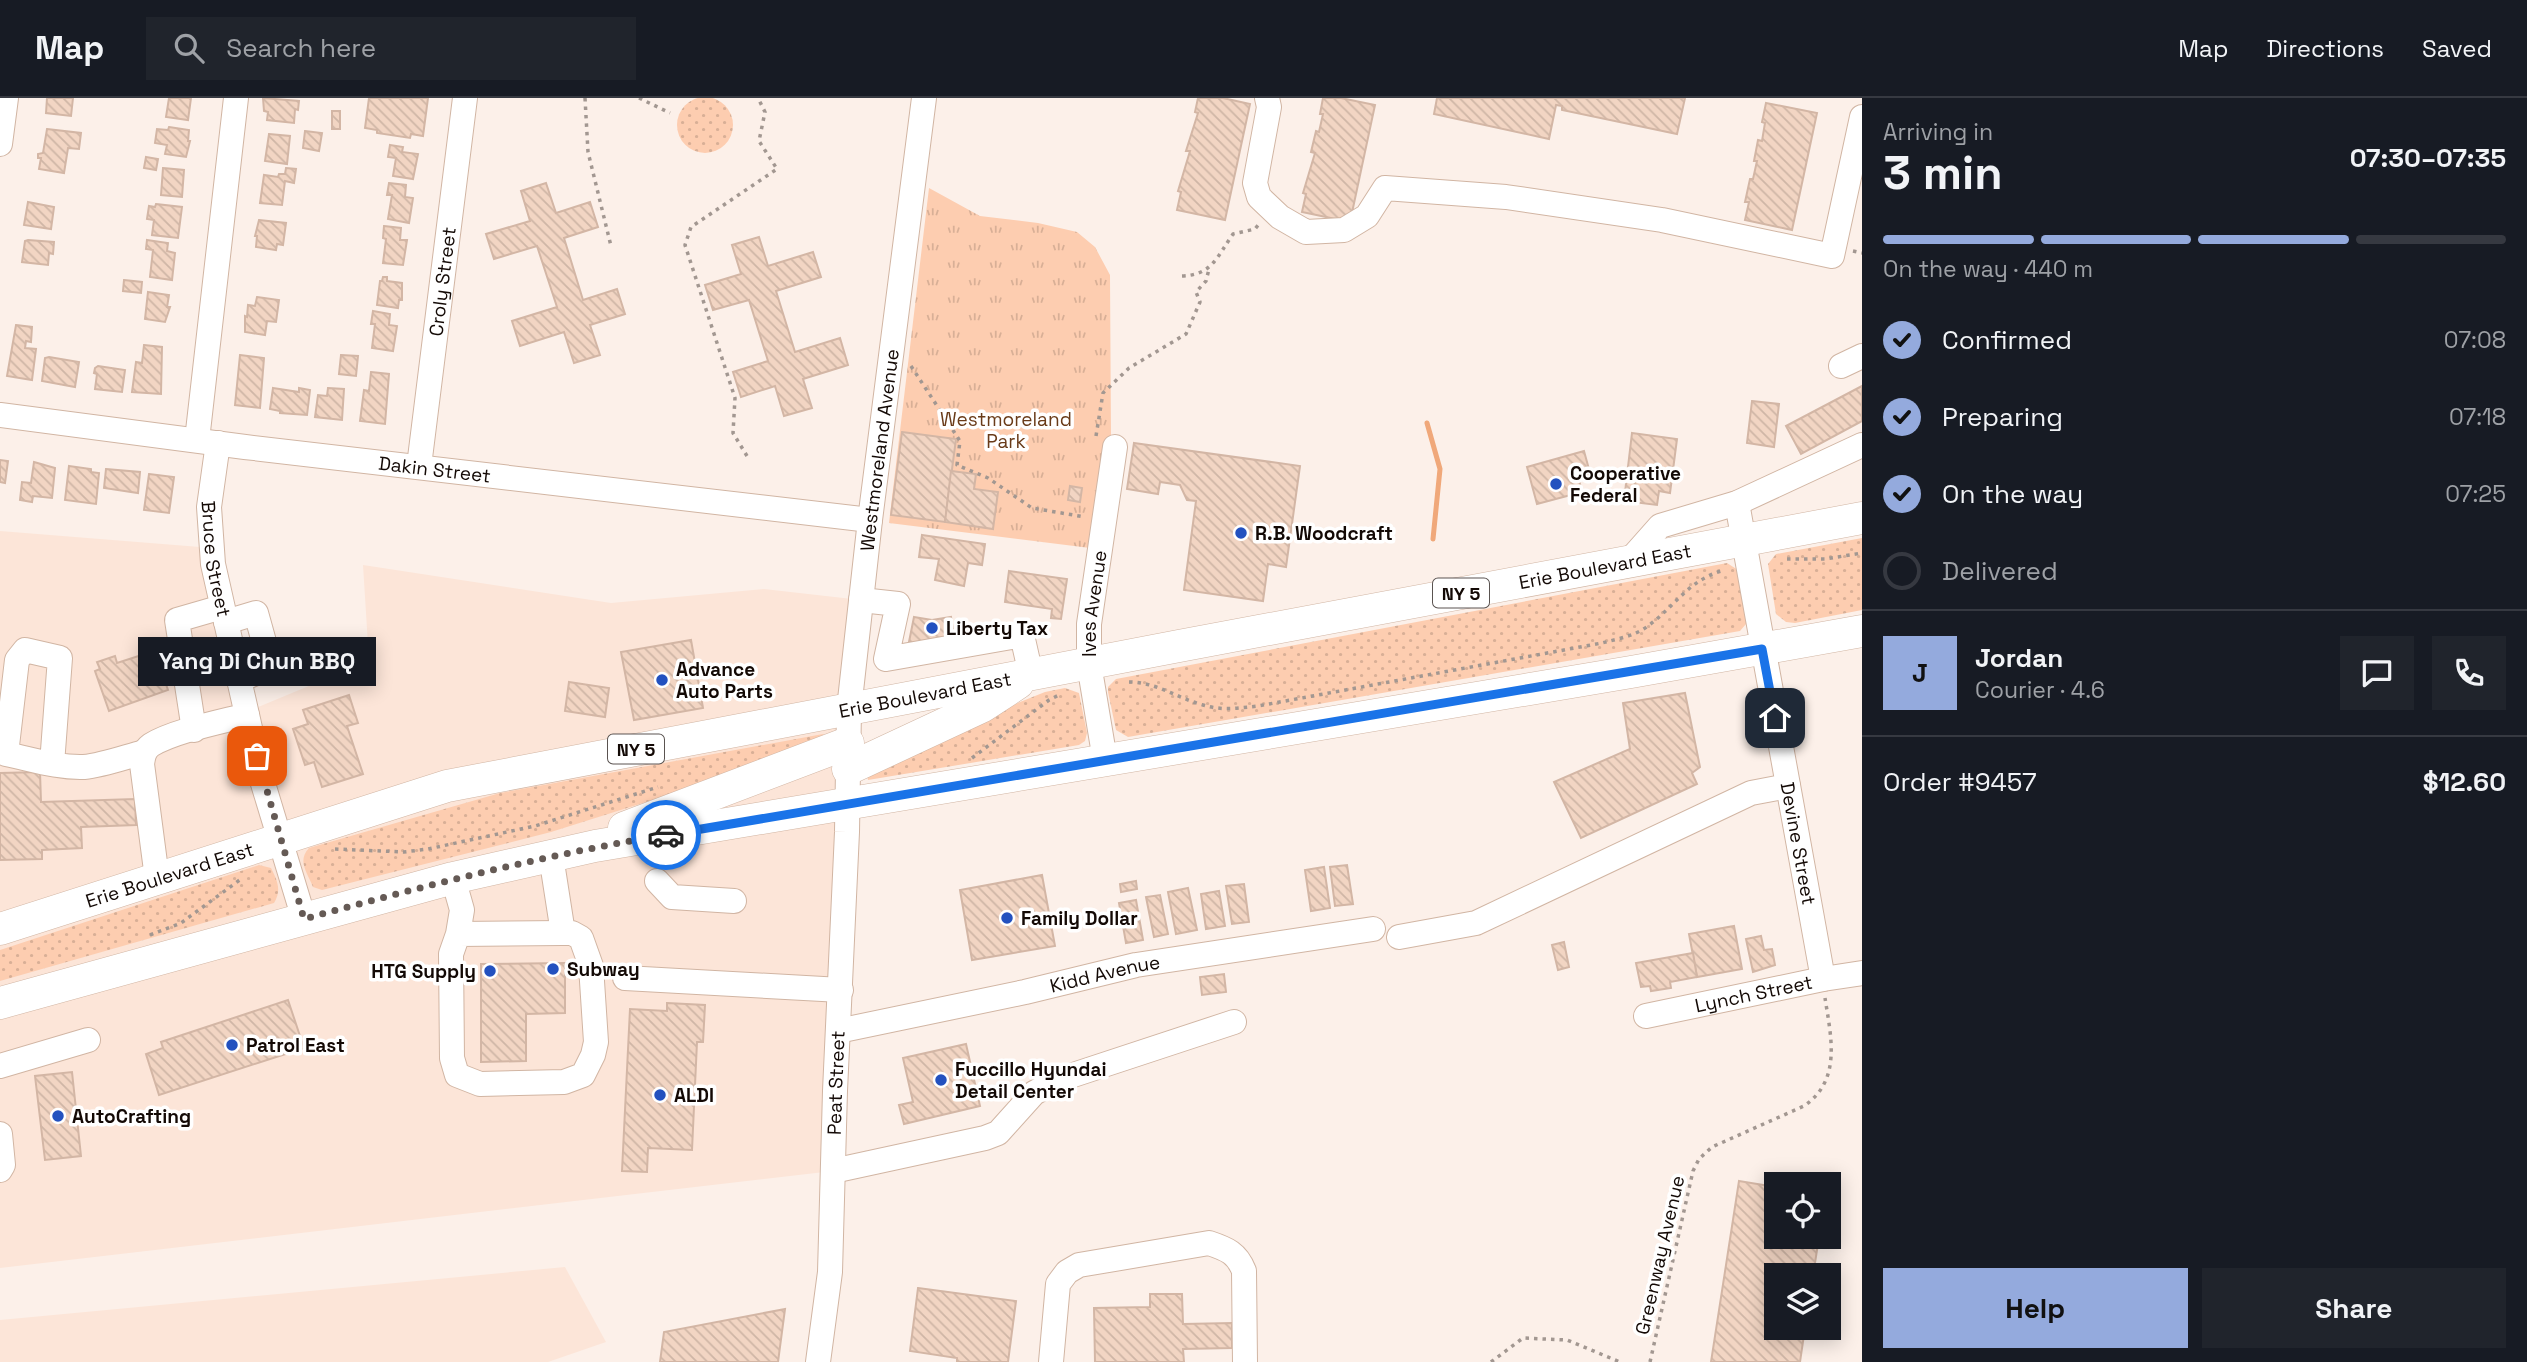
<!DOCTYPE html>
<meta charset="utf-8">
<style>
:root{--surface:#171b24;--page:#20242c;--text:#f1f3f6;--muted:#9ea1a6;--line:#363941;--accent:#94aadd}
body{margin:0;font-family:"Space Grotesk",sans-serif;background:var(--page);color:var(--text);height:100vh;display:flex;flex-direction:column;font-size:26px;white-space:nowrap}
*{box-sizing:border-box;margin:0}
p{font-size:23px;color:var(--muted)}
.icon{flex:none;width:38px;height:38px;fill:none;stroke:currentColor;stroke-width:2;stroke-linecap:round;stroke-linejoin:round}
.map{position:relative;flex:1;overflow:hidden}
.sheet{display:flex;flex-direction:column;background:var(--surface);width:665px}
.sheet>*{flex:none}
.fabs{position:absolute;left:1764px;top:1074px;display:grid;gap:14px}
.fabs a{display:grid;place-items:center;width:77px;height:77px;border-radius:0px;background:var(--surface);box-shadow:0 4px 18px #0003;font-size:35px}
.pin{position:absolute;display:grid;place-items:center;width:60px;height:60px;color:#fff;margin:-30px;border-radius:14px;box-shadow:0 4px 10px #0006}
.courier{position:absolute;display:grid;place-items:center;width:70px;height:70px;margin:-35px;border:5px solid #1a73e8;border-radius:50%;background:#fff;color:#222;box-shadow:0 2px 9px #0007}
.bubble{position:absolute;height:49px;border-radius:0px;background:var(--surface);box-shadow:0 4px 18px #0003;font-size:23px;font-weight:700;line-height:49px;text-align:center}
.headline em{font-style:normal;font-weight:700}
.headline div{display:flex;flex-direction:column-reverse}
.headline{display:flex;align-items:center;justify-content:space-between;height:119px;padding:0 21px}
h1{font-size:46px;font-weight:700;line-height:52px}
.bar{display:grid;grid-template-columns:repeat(4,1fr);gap:10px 7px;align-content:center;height:84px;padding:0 21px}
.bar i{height:9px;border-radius:5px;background:var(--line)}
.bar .active{background:var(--accent)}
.bar p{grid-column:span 4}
.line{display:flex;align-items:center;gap:18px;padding:0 21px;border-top:2px solid var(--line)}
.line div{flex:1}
.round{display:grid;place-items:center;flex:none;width:74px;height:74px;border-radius:0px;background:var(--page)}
ol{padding:0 21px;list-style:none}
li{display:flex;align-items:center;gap:21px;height:77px}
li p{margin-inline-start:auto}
li .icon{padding:7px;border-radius:50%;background:var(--accent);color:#111;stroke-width:4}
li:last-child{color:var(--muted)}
li i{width:38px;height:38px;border:4px solid var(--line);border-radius:50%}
.button{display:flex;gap:14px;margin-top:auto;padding:14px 21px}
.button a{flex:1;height:80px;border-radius:0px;background:var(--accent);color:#111;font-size:28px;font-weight:700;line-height:80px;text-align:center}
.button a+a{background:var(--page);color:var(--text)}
header{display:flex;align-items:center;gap:42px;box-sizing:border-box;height:98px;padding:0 35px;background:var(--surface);border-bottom:2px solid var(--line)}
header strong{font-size:33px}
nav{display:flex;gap:38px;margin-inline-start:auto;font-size:24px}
.search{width:490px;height:63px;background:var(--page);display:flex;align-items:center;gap:18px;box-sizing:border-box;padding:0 24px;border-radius:0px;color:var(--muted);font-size:26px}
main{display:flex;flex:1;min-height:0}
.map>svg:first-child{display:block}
.built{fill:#fce5d8}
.grass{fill:url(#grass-dots)}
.park{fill:url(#park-tufts)}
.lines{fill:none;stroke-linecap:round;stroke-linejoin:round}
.stream{stroke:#f0a87a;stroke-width:5}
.building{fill:url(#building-back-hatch);stroke:#d3b6a5;stroke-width:2}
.minor-casing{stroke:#d1b5a3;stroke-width:26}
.major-casing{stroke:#d1b5a3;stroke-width:33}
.path{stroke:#a29791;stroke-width:3.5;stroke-dasharray:3.5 5;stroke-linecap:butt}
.minor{stroke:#fff;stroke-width:24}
.major{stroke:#fff;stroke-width:32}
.done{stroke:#655a55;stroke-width:7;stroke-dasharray:0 12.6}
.route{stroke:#1a73e8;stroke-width:9}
.poi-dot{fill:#2351bf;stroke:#fff;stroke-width:2.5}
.labels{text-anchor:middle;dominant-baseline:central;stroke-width:7;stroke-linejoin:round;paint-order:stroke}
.shield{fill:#fff;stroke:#5a5350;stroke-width:2}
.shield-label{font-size:18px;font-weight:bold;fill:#130905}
.street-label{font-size:19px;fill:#130905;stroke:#fff}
.park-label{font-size:19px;fill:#693b19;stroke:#fff}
.poi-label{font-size:19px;font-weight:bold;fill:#130905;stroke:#fff;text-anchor:start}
</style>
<header>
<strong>Map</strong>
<div class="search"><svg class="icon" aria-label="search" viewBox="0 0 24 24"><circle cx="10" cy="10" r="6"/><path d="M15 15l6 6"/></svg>Search here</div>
<nav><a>Map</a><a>Directions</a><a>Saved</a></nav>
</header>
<main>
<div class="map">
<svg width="1862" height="1264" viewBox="0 0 1862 1264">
<defs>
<pattern id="grass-dots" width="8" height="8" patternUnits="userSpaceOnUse" patternTransform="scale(1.75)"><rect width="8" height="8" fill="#fdcdb0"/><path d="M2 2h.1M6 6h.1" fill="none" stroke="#d8af96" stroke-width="1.8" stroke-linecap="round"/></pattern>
<pattern id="park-tufts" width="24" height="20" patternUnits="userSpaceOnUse" patternTransform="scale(1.75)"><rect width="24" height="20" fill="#fdcdb0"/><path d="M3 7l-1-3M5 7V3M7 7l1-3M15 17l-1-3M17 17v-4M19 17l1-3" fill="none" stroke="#d8af96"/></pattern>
<pattern id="building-back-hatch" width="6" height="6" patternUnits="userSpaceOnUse" patternTransform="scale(1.75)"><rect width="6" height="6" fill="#f2d5c3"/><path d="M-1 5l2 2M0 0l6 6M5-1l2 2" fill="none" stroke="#cfb6a6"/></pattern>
</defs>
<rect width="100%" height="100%" fill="#fcf0e9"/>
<g class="built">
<path d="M0,433L200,449L209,481L234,619L369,563L363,467L611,505L764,491L861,502L833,1073L0,1170Z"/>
<path d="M565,1169L606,1244L548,1264H0V1222Z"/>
</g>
<g class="grass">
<circle cx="705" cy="27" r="28"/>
<path d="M1862,440V512L1795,525L1786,524L1776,516L1768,466L1776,456Z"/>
<path d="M1727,465L1738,472L1747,521L1746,526L1740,533L1128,639L1116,632L1108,594V589L1116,581Z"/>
<path d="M1065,590L1079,595L1087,635L1085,643L1079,647L868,682L867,678L871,671L1020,604L1045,594Z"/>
<path d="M823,636L826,640L817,650L551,734L322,792L313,789C307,774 297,763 309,750L500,695Z"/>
<path d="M259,767L271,770C277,782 282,792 274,805L0,883V852Z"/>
</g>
<path class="park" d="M929,90L980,118L1038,125L1077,134L1095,149L1110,177L1111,340L1090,450L889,425Z"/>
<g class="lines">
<path class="stream" d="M1427,325L1440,371L1433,441"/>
</g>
<g class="building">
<path d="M47,0H73L71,18L46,15Z"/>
<path d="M169,0H191L188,22L166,19Z"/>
<path d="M263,0L299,3L298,12L295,11L294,25L267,22L268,14L264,13Z"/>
<path d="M369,0H428L423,38L411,36L410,40L377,35V32L365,30Z"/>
<path d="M1198,0H1223L1250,6L1225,122L1177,112L1181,94L1178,93L1190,53H1186L1198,15L1195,14Z"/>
<path d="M1323,0H1341L1375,7L1350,124L1302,114L1306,96L1303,95L1315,55L1311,54L1316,33L1319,34L1323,16H1320Z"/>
<path d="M1437,0H1685L1677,36L1562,12V8L1556,7L1549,41L1434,16Z"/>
<path d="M1766,5L1817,15L1792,132L1745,122L1749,104H1745L1750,81H1753L1757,63H1754L1758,42L1762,43L1765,25L1762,24Z"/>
<rect x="332" y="13" width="8" height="18"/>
<path d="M169,29L189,32L188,43H190L186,59L165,56L167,47L155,45L157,31L168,32Z"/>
<path d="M47,31L81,35L79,51L68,50L64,75L39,71L41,60H38V56L43,55Z"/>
<path d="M305,33L322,35L319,53L303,50Z"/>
<path d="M269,36L290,38L287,66L265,63Z"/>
<path d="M390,47L403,49L402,54L418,56L413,81L393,78L396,60L388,59Z"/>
<path d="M146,59L158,61L156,72L144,70Z"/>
<path d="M163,70L184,72L182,99L161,97Z"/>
<path d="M286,70L296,71L294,85L285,83L282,107L260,105L264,77L278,79L279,76H285Z"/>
<path d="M389,85L406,87L405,99L413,100L409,125L388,121L392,97H387Z"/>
<path d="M546,85L556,115L590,104L598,129L564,140L583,202L617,191L625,216L590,227L600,257L574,265L564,234L520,248L512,223L557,209L537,148L494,161L486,136L530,123L521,93Z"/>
<path d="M28,104L54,109L51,131L24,127Z"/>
<path d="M156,106L182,109L178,140L152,137L154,122L147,121L149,108L155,109Z"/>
<path d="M259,122L286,125L283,147L277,146L276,152L256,149L257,138H255Z"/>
<path d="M384,128L401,130L400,142H407L403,167L383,165L386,141L383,140Z"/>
<path d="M759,139L768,168L813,154L821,179L776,193L795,254L840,240L848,267L803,281L812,310L784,318L775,288L741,299L733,274L768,263L749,202L713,212L705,187L741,176L732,147Z"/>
<path d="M28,142L54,144L53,156L49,155L48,167L22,164L25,143Z"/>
<path d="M147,142L168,145L167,153L175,155L172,182L150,179L153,152L146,151Z"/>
<path d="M383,179H387V183L402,185V202H399L398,210L377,207L380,183H382Z"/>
<path d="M124,182L142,184L141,195L123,193Z"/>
<path d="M148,194L169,197L167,209H170L165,224L145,221Z"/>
<path d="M257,199L279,202L276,224L267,223L265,237L245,234V218L247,219L248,207L255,208Z"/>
<path d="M373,213L390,216L389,227L397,228L393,253L372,250L375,226H371Z"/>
<path d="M16,227L32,229L31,244L26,243L25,250L36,251L32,282L7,278Z"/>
<path d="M144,247L162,249L161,296L132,294L136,264L142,265Z"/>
<path d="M240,257L264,260L260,310L235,307Z"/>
<path d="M341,257L358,258L356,278L339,276Z"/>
<path d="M49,259L79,264L75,289L42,283L45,260Z"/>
<path d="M98,268L125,272L122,294L95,291L97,276L94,275L95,270Z"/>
<path d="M371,274L389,276L385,326L360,323L364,292L369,293Z"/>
<path d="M1862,288V323L1801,356L1786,328Z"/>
<path d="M273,290L299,294V290L310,292L307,317L280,315V313L270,311Z"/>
<path d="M328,290L344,291L342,322L315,319L318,297L327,298Z"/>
<path d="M1752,303L1779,306L1774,349L1747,345Z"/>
<path d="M902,334L956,341L945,424L891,417Z"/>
<path d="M1632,335L1677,341L1670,395L1659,393L1657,407L1624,403Z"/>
<path d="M1134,345L1300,368L1286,469L1268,466L1263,503L1184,492L1196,403L1187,402L1180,387L1160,384L1158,396L1127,391Z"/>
<path d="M1584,353L1590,375L1578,378L1582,394L1537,406L1527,369Z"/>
<path d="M0,362L8,363L5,385L0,384Z"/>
<path d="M34,364L55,370L52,400L33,398L32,404L20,402L22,384L31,385Z"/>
<path d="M69,368L91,371V374L99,375L96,406L65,402Z"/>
<path d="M106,371L140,374L138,395L104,390Z"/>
<path d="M951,373L976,376L974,391L998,394L993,431L945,424Z"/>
<path d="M149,376L174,379L169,415L144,412Z"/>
<path d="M1070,388L1082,390L1080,404L1068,402Z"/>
<path d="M922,437L985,446L982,467L968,465L964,488L935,482L939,461L919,459Z"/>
<path d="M1009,473L1067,481L1061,521L1051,520L1052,511L1005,504Z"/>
<path d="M914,519L932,522L951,519L954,539L928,547L909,544Z"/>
<path d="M691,542L703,610L634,622L621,554Z"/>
<path d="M154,553L168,592L109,613L95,573L100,571L97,564L115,558L117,565Z"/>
<path d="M569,584L609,590L605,619L565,613Z"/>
<path d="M1685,595L1700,669L1692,675L1697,686L1581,740L1554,684L1630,651L1623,605Z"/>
<path d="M349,597L358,625L347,628L363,676L322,689L314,664L305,667L293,631L308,626L303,612Z"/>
<path d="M40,674L41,704L135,701L136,727L81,729L82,750L42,752V761L0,762V675Z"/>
<path d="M1347,767L1353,806L1335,808L1330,769Z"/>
<path d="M1324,769L1330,810L1311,813L1305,772Z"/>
<path d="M1042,777L1055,848L972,862L960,792Z"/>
<path d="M1136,783L1137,791L1121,794L1120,786Z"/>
<path d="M1244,786L1249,824L1232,826L1226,788Z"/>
<path d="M1188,790L1197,832L1176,836L1168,794Z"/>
<path d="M1219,793L1225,828L1206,831L1201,796Z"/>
<path d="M1160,797L1168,836L1154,839L1146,799Z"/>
<path d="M1136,802L1143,842L1126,845L1119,805Z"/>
<path d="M1734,828L1742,871L1697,879L1689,836Z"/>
<path d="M1761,838L1764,852L1772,851L1775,867L1753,874L1746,841Z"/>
<path d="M1564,844L1569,869L1558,872L1552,847Z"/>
<path d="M1693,855L1697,879L1670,884L1671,890L1651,893L1650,888L1641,889L1636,865Z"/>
<path d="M565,865V915L526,916V963L481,964V866Z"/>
<path d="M1224,876L1226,894L1202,897L1200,879Z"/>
<path d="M288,902L304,950L159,997L146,956L163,950L161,944Z"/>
<path d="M667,905L705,907L703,944H697L692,1052L648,1050L647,1074L622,1073L630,911L667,913Z"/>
<path d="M966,946L980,1008L904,1026L899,1007L913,1004L903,960Z"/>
<path d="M72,974L81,1058L45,1062L35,978Z"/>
<path d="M1739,1083L1776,1089V1139H1819L1813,1178H1776V1230H1805L1800,1264H1711Z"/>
<path d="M918,1190L1016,1203L1008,1264H957V1260L910,1253Z"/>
<path d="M1150,1196H1182L1183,1226L1232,1225V1250L1183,1251L1184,1264H1095L1094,1210L1150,1209Z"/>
<path d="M785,1211L778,1264H660L664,1234Z"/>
</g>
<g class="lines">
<g class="minor-casing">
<g id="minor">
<path d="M1267,0L1269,9L1255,85L1259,99L1280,119L1306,134L1344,132L1367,118L1385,90L1506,99L1662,122L1832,158L1862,19"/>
<path d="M0,46L6,0"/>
<path d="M1841,268L1862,258"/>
<path id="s1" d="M0,317L245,349L870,422"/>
<path d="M197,342L236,0"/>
<path id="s2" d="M218,345L209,409L213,466L261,679L304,821"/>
<path id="s3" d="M419,368L465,0"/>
<path id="s4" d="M1737,405L1823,881"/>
<path d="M1629,463L1660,428L1737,405L1862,347"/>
<path d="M861,502L898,506L886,561L1022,537L1031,577"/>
<path d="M226,524L256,515L271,569L239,582"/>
<path d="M194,632L177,522L222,509"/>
<path id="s5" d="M1105,662L1089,566V526L1115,349"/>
<path d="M52,666L60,560L25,552L17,562L6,656C31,661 58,670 84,669C103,667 125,659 144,654"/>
<path d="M551,758L563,835"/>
<path d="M157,780L142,666C143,659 144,652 151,647C174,633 220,624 247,617"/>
<path d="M453,780L462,812L458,836L451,856L452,960L457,977L480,986L564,984L583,977L593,957L596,944L591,868L581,840L572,835H563L458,836"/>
<path d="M657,783L672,799L734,803"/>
<path d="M1399,839L1476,825L1751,695L1788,688"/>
<path d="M625,880L841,892"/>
<path id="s6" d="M1646,918L1823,881L1862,875"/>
<path id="s7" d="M838,933L1025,894L1136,867L1373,831"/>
<path d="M0,968L88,942"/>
<path d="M0,1036L3,1067L0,1072"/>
<path d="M833,1073L985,1040L998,1035L1034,995L1058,982L1234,924"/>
<path id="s8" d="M818,1264L830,1174L835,993L847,734L849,611L870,422L924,0"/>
<path d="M1051,1264L1058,1186L1067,1174L1079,1167L1209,1145C1227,1151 1237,1155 1244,1173L1245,1264"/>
</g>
</g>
<g class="major-casing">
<g id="major">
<path d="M848,671L983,608L1018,585"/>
<path d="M624,730L848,645"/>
<path id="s9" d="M0,831L447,688L1179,548L1862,420"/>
<path d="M0,905L453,780L595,748L1631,574L1862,533"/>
</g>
</g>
<g class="path">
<path d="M585,0L588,54L611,148"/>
<path d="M639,0L670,15"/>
<path d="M1853,153L1862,155"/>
<path d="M1182,178C1212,177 1217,159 1233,136L1255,131L1259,126"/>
<path d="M911,268L960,343L957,367L988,380L1032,410L1085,419"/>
<path d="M1096,338L1103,295L1129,270L1186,236L1200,204L1196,194L1206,183L1209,171"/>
<path d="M747,358L733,335L735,300L685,147L691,129L777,71L759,43L765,14L758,0"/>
<path d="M1787,461H1825L1862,455"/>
<path d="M1129,584C1156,584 1177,600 1203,607C1222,613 1239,610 1258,608L1602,545C1617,541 1635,538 1648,528C1674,509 1688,483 1721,473"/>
<path d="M972,660L1049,602L1059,597"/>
<path d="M335,751L404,754L428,751L535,728L658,689"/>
<path d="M150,837L181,825L241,781"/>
<path d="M1491,1264L1523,1240L1567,1242L1620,1264"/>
<path d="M1650,1264L1693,1073L1699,1061L1712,1049L1804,1008C1842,982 1831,939 1825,900"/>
</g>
<use href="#minor" class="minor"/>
<use href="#major" class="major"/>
</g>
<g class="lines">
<path class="done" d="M257,658L304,821C424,788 543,757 666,737"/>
<path class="route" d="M666,737L1762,551L1775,620"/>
</g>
<g class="poi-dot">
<circle cx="1556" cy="386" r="7"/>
<circle cx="1241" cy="435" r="7"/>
<circle cx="932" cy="530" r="7"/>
<circle cx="662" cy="582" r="7"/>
<circle cx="1007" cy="820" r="7"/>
<circle cx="553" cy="871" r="7"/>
<circle cx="490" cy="873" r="7"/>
<circle cx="232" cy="947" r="7"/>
<circle cx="941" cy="982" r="7"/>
<circle cx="660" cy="997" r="7"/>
<circle cx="58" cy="1018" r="7"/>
</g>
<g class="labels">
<g class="shield">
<rect x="1433" y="480.5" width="56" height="29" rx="5"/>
<rect x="608" y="636.5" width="56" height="29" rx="5"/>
</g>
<g class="shield-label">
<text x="1461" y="495">NY 5</text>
<text x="636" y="651">NY 5</text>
</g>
<g class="street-label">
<text stroke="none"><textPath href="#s3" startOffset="186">Croly Street</textPath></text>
<text stroke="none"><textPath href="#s8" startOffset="915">Westmoreland Avenue</textPath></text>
<text stroke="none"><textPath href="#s1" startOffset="438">Dakin Street</textPath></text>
<text stroke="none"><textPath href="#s2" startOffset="117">Bruce Street</textPath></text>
<text stroke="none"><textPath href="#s9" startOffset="1648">Erie Boulevard East</textPath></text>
<text stroke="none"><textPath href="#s5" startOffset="158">Ives Avenue</textPath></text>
<text stroke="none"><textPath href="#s9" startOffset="956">Erie Boulevard East</textPath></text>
<text stroke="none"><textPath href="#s4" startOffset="346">Devine Street</textPath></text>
<text stroke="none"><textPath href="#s9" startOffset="178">Erie Boulevard East</textPath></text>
<text stroke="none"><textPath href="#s7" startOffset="273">Kidd Avenue</textPath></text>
<text stroke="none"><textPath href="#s6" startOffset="110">Lynch Street</textPath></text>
<text stroke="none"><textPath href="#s8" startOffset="280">Peat Street</textPath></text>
<text transform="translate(1660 1157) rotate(-77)">Greenway Avenue</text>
</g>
<g class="park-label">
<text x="1006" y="321">Westmoreland<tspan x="1006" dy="22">Park</tspan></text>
</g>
<g class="poi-label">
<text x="1570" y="375">Cooperative<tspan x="1570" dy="22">Federal</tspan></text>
<text x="1255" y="435">R.B. Woodcraft</text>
<text x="946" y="530">Liberty Tax</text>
<text x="676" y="571">Advance<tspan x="676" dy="22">Auto Parts</tspan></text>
<text x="1021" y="820">Family Dollar</text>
<text x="567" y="871">Subway</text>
<text x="476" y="873" text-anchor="end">HTG Supply</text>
<text x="246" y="947">Patrol East</text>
<text x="955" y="971">Fuccillo Hyundai<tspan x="955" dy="22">Detail Center</tspan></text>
<text x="674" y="997">ALDI</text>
<text x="72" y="1018">AutoCrafting</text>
</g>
</g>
</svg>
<div class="fabs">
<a><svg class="icon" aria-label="locate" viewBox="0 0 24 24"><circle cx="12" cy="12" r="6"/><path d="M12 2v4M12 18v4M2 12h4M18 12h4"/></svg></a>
<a><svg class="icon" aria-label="layers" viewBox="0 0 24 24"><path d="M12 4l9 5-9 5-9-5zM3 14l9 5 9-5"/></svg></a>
</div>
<div class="pin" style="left:257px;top:658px;background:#ea580c"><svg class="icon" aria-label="bag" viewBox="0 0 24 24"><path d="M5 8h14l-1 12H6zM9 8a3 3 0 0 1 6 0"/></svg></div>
<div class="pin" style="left:1775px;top:620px;background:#1f2937"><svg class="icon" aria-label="home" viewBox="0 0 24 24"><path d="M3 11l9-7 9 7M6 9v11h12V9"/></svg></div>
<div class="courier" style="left:666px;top:737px"><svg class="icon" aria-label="car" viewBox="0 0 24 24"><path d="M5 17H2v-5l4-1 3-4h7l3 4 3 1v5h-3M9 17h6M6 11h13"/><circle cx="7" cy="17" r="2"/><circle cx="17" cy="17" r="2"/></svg></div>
<div class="bubble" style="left:138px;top:539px;width:238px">Yang Di Chun BBQ</div>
</div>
<section class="sheet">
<div class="headline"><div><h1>3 min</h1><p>Arriving in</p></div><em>07:30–07:35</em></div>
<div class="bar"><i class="active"></i><i class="active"></i><i class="active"></i><i></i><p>On the way · 440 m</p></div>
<ol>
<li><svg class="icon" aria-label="check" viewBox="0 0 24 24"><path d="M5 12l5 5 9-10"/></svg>Confirmed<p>07:08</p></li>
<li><svg class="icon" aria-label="check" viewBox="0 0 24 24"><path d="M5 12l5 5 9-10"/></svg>Preparing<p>07:18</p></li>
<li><svg class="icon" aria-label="check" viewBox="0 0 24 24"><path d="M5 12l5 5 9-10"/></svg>On the way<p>07:25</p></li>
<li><i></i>Delivered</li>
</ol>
<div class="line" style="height:126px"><b class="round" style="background:var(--accent);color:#111">J</b><div><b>Jordan</b><p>Courier · 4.6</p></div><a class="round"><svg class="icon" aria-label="chat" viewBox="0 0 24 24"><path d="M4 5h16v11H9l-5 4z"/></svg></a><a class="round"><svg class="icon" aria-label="phone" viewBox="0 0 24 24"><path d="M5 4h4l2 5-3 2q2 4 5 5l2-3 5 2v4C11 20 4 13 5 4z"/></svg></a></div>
<div class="line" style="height:91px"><div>Order #9457</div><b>$12.60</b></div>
<div class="button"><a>Help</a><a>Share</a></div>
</section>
</main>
